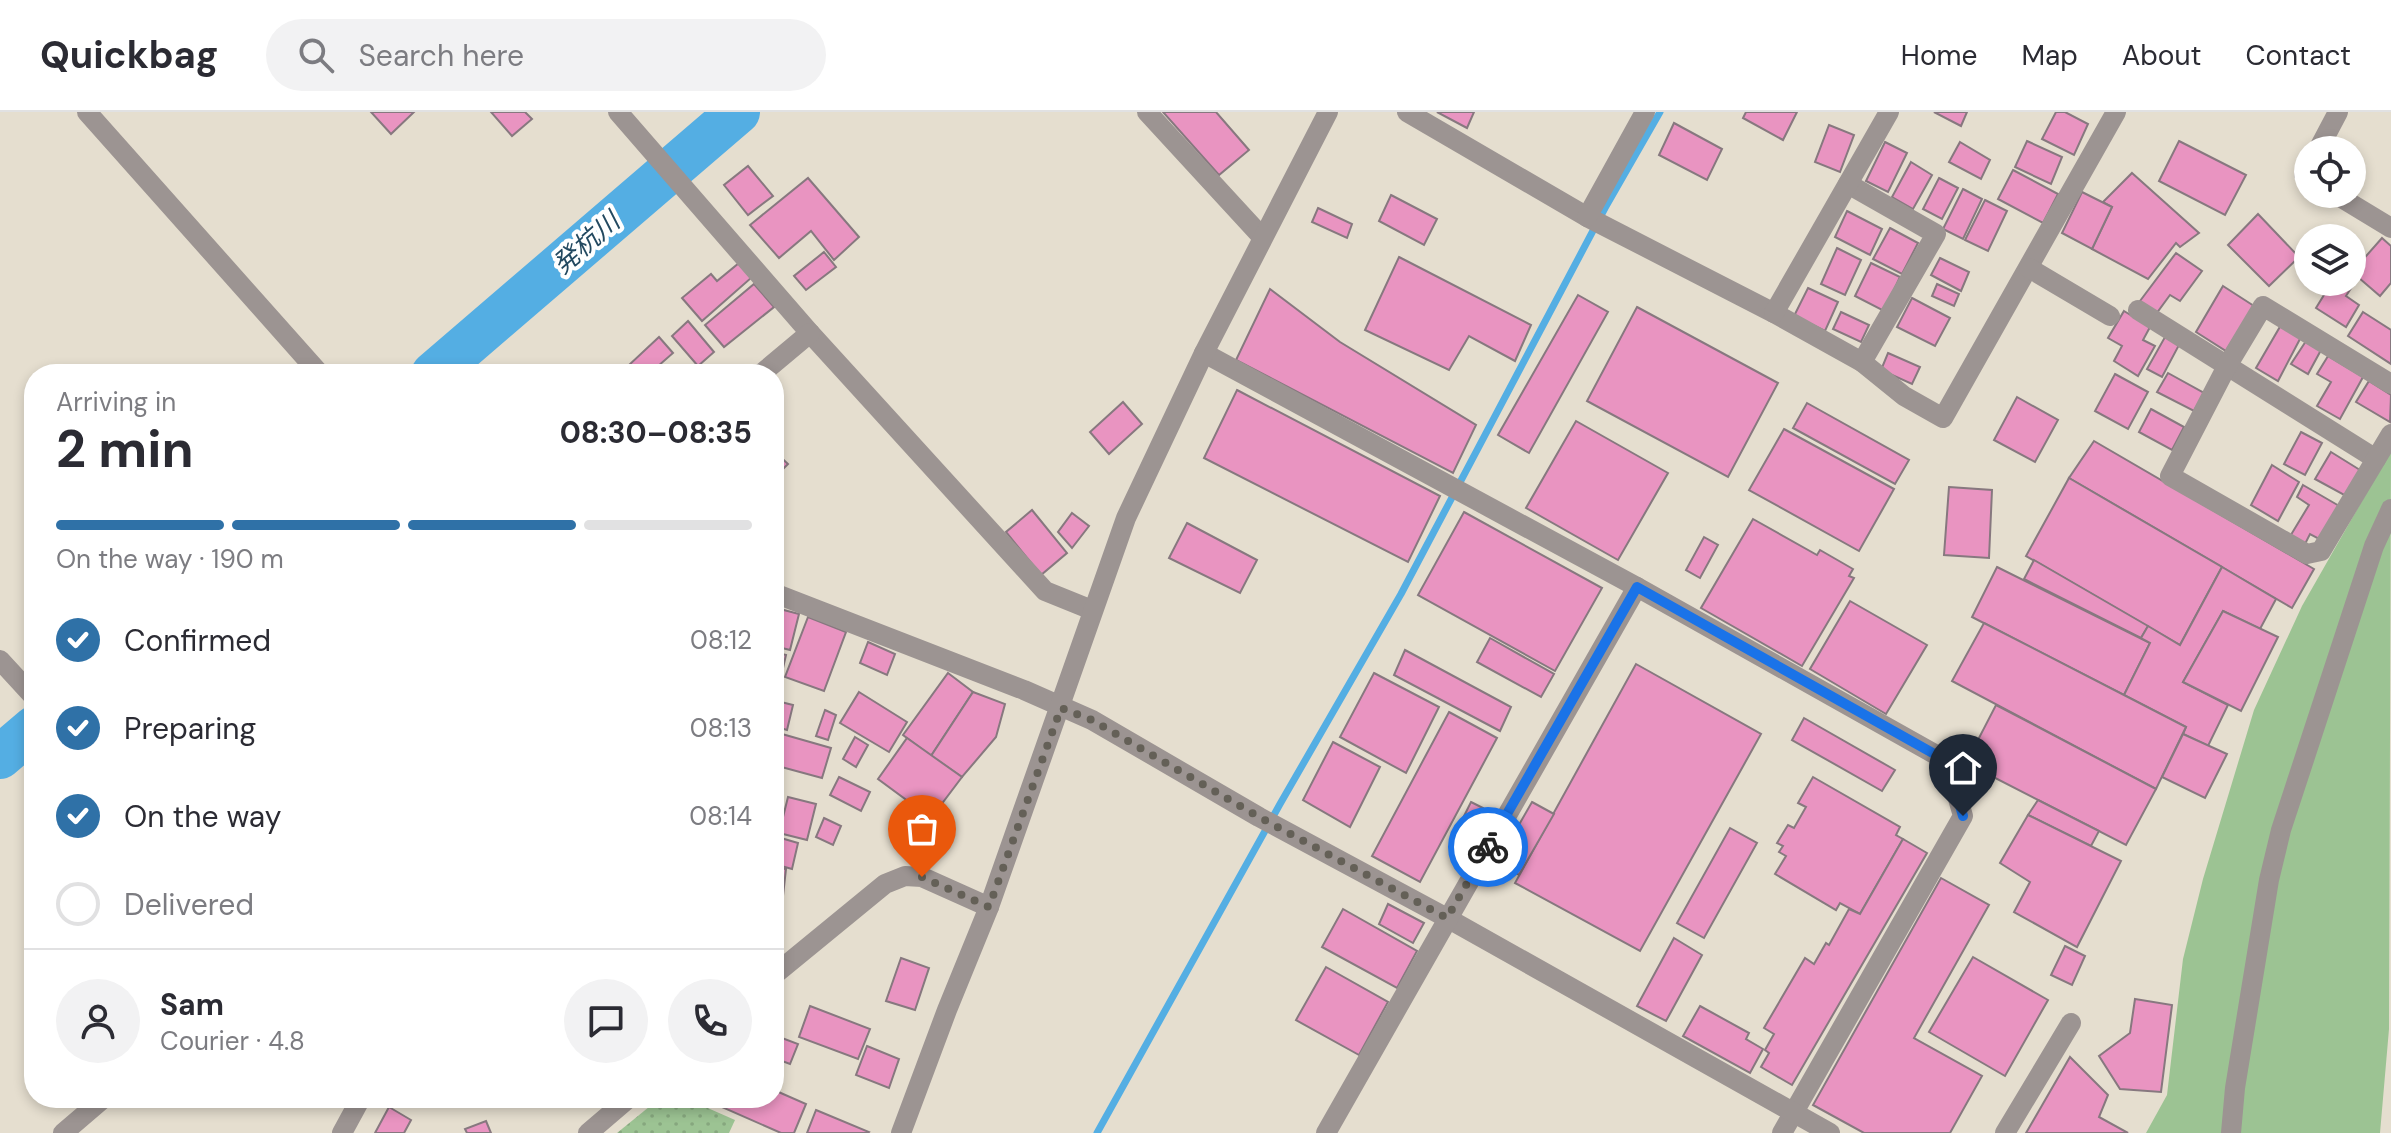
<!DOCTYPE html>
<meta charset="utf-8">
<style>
:root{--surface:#fff;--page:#f2f2f3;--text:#2b2b33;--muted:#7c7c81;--line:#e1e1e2;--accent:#2f71a7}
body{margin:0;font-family:"DM Sans","Noto Sans JP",sans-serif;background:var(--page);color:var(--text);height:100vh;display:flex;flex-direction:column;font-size:30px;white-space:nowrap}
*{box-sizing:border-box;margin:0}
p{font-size:26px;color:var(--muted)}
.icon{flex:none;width:44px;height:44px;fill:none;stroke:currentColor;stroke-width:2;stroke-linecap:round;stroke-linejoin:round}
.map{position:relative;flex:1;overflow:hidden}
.drawer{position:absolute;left:24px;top:252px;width:760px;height:744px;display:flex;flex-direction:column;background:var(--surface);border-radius:32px;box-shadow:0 4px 12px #0003}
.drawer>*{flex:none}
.buttons{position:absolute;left:2294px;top:24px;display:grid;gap:16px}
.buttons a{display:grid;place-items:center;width:72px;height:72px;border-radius:50%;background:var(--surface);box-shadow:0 4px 12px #0003;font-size:40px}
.pin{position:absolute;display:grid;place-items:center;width:68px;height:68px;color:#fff;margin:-82px -34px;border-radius:50% 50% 50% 0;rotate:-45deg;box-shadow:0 0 8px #0007}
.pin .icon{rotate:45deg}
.courier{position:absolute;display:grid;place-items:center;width:80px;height:80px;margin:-40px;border:6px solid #1a73e8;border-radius:50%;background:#fff;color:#222;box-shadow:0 2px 10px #0007}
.summary em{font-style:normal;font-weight:700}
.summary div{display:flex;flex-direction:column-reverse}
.summary{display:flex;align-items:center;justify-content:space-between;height:136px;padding:0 32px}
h1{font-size:52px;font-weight:700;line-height:60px}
.bar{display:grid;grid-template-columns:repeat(4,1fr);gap:12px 8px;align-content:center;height:96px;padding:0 32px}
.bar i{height:10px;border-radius:6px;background:var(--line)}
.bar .current{background:var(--accent)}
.bar p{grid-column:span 4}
.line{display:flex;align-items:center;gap:20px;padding:0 32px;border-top:2px solid var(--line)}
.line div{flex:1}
.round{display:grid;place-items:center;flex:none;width:84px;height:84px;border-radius:42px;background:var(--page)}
ol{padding:0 32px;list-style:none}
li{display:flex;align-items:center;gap:24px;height:88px}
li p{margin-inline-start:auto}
li .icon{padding:8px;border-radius:50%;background:var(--accent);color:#fff;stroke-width:4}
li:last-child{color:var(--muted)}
li i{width:44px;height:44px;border:4px solid var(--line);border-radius:50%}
header{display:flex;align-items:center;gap:48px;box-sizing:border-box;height:112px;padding:0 40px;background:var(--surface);border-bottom:2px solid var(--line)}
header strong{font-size:38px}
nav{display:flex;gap:44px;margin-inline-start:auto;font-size:28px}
.search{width:560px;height:72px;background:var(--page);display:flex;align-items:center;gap:20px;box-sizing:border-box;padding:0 28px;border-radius:44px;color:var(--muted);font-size:30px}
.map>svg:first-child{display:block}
.grass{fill:#9cc393}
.park{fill:url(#park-dots)}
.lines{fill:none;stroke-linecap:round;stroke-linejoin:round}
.stream{stroke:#54aee3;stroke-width:7}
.river{stroke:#54aee3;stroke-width:44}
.building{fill:#e994c1;stroke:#87787f;stroke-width:2}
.minor{stroke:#9c9492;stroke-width:20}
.tertiary{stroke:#9c9492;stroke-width:20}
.done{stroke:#646057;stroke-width:8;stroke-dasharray:0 14.4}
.route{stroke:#1a73e8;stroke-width:10}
.labels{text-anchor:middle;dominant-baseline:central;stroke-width:8;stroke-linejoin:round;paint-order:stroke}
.water-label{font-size:26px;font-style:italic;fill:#234960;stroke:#fff}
</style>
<header>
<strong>Quickbag</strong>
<div class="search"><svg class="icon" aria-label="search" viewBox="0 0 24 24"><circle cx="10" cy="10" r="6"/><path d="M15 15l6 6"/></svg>Search here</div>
<nav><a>Home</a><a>Map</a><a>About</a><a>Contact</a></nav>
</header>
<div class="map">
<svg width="2391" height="1021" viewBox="0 0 2391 1021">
<defs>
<pattern id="park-dots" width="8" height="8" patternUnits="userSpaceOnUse" patternTransform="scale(2)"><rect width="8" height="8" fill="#9cc393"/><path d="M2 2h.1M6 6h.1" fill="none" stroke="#86a77e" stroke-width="1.8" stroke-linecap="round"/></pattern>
</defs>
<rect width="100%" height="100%" fill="#e5decf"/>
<path class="grass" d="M2391,338L2389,917L2380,1021H2146L2167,983L2183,847L2203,767L2254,598L2302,494Z"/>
<path class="park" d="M660,986H685L735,1008L729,1021H617Z"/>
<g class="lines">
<path class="stream" d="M1097,1021L1280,692L1401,482L1605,96L1660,0"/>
<g class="river">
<path d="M433,262L738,0"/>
<path d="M0,645L34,616"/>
</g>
</g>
<g class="building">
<path d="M371,0H414L391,22Z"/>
<path d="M491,0H525L532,7L512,24Z"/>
<path d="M1163,0H1216L1249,38L1219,63Z"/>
<path d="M1437,0H1474L1467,16Z"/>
<path d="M1746,0H1797L1783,28L1743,6Z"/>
<path d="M1934,0H1967L1961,14Z"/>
<path d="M2056,0H2065L2088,12L2074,43L2042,27Z"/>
<path d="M1674,11L1722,37L1707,68L1659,43Z"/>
<path d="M1829,13L1854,23L1840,60L1815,50Z"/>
<path d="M2027,29L2062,45L2051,72L2015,55Z"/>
<path d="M2179,29L2246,63L2225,103L2159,69Z"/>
<path d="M1885,30L1907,41L1888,80L1866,69Z"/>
<path d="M1960,30L1990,48L1981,67L1949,50Z"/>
<path d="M1911,50L1932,63L1913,97L1892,85Z"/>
<path d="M748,54L773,84L748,103L724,73Z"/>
<path d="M2013,58L2058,82L2043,111L1998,87Z"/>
<path d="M2132,61L2199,121L2180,135L2176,131L2148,167L2092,137L2112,95L2103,90Z"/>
<path d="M808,66L859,125L834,148L811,119L779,146L750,113Z"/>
<path d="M1939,66L1958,76L1942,107L1923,97Z"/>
<path d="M1963,77L1982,87L1963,127L1943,117Z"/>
<path d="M2082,80L2112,95L2092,137L2062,121Z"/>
<path d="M1391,83L1437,107L1424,133L1379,109Z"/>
<path d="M1985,88L2007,99L1988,139L1965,128Z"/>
<path d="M1318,96L1352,112L1347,126L1312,110Z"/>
<path d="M1847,99L1882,117L1870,143L1835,125Z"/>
<path d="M2258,102L2299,145L2269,174L2228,133Z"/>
<path d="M1890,116L1918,131L1902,162L1873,147Z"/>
<path d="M2382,126L2391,134V171L2380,184L2352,160Z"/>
<path d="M1837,136L1861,148L1845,183L1821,172Z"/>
<path d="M824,140L836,155L806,178L794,164Z"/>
<path d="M2176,141L2202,159L2180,189L2170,183L2156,202L2140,189Z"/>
<path d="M1399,145L1531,213L1515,249L1469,224L1449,258L1365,218Z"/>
<path d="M1940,146L1969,160L1961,179L1931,163Z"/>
<path d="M739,151L751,166L702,209L682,186L711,162L717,169Z"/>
<path d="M1871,151L1900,165L1884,199L1855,184Z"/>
<path d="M2332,170H2348L2353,173L2346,184L2359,193L2346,215L2316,196Z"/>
<path d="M754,172L774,195L724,235L705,213Z"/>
<path d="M1937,172L1959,182L1954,194L1932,184Z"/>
<path d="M2223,174L2254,194L2226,239L2196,220Z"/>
<path d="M1808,176L1838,190L1825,219L1794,204Z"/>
<path d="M1270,177L1340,230L1476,313L1453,361L1236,248Z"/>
<path d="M1578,183L1608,200L1529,341L1498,323Z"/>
<path d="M1912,186L1950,206L1935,234L1897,215Z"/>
<path d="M1637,195L1778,271L1728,365L1587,289Z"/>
<path d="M2124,199L2150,215L2143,228L2155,234L2138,264L2114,249L2122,234L2108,226Z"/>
<path d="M1841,200L1869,213L1861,230L1833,217Z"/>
<path d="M2363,200L2391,218V252L2348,224Z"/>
<path d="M688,209L714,240L698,254L672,224Z"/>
<path d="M2281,213L2301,225L2278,269L2256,256Z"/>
<path d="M659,225L673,241L649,262H637L629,253Z"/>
<path d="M2165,225L2179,233L2162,265L2147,257Z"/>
<path d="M2306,229L2321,238L2308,262L2291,252Z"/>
<path d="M1888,241L1920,255L1912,272L1881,258Z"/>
<path d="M2328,244L2363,265L2340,307L2317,294L2331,270L2317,262Z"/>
<path d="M2168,261L2204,281L2194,299L2157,280Z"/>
<path d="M2115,262L2148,280L2128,317L2095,299Z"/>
<path d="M2369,269L2391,283L2390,310L2356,290Z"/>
<path d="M1237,278L1440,384L1408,450L1204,346Z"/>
<path d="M2017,285L2058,308L2035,350L1994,328Z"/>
<path d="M1123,290L1142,312L1109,342L1090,320Z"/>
<path d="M1807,291L1909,348L1895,372L1793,316Z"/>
<path d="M2151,297L2184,315L2172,338L2139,320Z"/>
<path d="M1576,309L1668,361L1618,448L1526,396Z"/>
<path d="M1784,317L1894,377L1859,439L1749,378Z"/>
<path d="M2301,320L2322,331L2305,363L2284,352Z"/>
<path d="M2094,329L2314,457L2292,496L2069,366Z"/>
<path d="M774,339L788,352L774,366Z"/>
<path d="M2331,340L2360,358L2346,384L2315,367Z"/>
<path d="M2272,353L2299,370L2278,409L2251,393Z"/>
<path d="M2069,366L2222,455L2180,533L2026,444Z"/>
<path d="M2303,373L2341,395L2321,428L2310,422L2304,434L2289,426L2309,393L2297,385Z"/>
<path d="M1949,375L1992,378L1989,446L1944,443Z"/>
<path d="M1032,398L1067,441L1041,463L1006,420Z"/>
<path d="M1464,400L1602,476L1555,559L1418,483Z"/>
<path d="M1072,401L1089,414L1072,436L1058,420Z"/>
<path d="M1753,407L1817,443L1820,438L1853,457L1849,464L1854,466L1802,554L1701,496Z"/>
<path d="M1187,411L1257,448L1240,481L1169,446Z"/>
<path d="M1704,425L1718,433L1700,466L1686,458Z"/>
<path d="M2034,448L2148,514L2141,526L2024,467Z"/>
<path d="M1997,455L2150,531L2124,583L1972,505Z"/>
<path d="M2222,455L2276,487L2260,517L2223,499L2183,570L2228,593L2208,634L2183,622L2186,615L2124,583L2150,531L2141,526L2148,514L2180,533Z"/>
<path d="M1850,489L1927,533L1886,602L1810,557Z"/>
<path d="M780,497L799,502L790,538L774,534V520Z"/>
<path d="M2223,499L2278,525L2241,599L2183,570Z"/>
<path d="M808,505L846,520L824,579L785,565Z"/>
<path d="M1984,511L2186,615L2156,677L1952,569Z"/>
<path d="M1490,526L1554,562L1541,585L1477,550Z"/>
<path d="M868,530L895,542L887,563L860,551Z"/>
<path d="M1405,538L1511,595L1500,619L1394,563Z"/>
<path d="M774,540L786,543L778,578L774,577Z"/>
<path d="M1636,552L1761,622L1640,839L1515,771Z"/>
<path d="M948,561L973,580L931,644L903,623Z"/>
<path d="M1374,561L1439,595L1406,661L1340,625Z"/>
<path d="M859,580L907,610L889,640L840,611Z"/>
<path d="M973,580L1005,592L996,625L962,665L931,644Z"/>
<path d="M781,590L793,593L787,618L774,614Z"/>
<path d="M1996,593L2156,677L2126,733L1966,651Z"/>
<path d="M825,598L836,603L828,628L816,624Z"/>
<path d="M1449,600L1497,626L1420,770L1372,744Z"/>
<path d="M1804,606L1895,658L1882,679L1792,628Z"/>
<path d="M775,620L831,636L822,666L774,653Z"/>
<path d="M2183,622L2227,642L2205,686L2162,665Z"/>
<path d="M855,625L868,633L856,655L843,647Z"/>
<path d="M907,626L962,665L931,706L878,667Z"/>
<path d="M1333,630L1380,655L1350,715L1303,688Z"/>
<path d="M839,665L870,680L861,699L830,683Z"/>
<path d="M1813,665L1900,715L1896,723L1903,727L1860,802L1840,791L1836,798L1775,762L1786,744L1779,740L1783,734L1777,731L1788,713L1794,716L1806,695L1798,691Z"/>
<path d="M788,685L816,692L807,728L779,721Z"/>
<path d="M2038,688L2099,719L2091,734L2028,703Z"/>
<path d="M1471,690L1483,696L1468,728L1455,722Z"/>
<path d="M1532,690L1554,702L1519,763L1497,751Z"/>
<path d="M2028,703L2121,749L2077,835L2014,800L2030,770L2000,751Z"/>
<path d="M824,706L841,714L833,733L816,725Z"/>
<path d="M1730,716L1757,731L1704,826L1677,811Z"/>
<path d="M774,724L798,731L792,757L774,752Z"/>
<path d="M1903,727L1927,741L1792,973L1761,955L1769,941L1765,938L1774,922L1764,916L1805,846L1814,852L1826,831L1829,833L1849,797L1860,802Z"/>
<path d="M774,756L786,757L783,784L774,783Z"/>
<path d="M1941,766L1989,793L1914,926L1982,964L1950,1021H1864L1813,993Z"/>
<path d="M1388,792L1424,811L1413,831L1379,812Z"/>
<path d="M1343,797L1417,839L1397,876L1322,835Z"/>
<path d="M1674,826L1702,843L1666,909L1637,894Z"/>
<path d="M2065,834L2085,844L2072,873L2051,863Z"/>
<path d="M1973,845L2048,888L2005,964L1929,920Z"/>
<path d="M901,846L929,856L915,898L886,889Z"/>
<path d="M1326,855L1388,890L1359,943L1296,908Z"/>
<path d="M2135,887L2172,893L2161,980L2120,977L2099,944L2130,921Z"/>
<path d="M810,894L870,917L858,947L799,925Z"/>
<path d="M1700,894L1749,921L1746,927L1763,937L1750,961L1683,924Z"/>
<path d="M774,923L798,932L790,952L774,946Z"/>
<path d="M867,934L899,947L889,976L856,963Z"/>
<path d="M2070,945L2108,983L2099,1005L2128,1021H2026Z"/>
<path d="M774,978L806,992L794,1021H781L706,988L707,986H774Z"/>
<path d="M389,995L411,1008L404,1021H375Z"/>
<path d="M816,998L869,1020L868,1021H807Z"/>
<path d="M486,1009L491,1021H467L465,1017Z"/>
</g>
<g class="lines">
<g class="minor">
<path d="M87,0L320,262"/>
<path d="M618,0L810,221L1045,479L1092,498"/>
<path d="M1147,0L1262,125"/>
<path d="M1407,0L1589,106L1774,201L1862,250L1904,284L1943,306L2116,0"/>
<path d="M2318,38L2338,0"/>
<path d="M2308,56L2304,63L2308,66"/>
<path d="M1848,72L1936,122L1862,250"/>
<path d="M2335,82L2391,116"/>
<path d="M1587,105L1645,0"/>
<path d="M2029,156L2110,204"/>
<path d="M2138,198L2376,347"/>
<path d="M1774,201L1889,0"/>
<path d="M1204,241L1637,475L1947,649L1963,704L1782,1021"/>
<path d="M761,262L810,221"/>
<path d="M2391,272L2263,194L2227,254L2170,364L2307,442L2321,439L2391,322"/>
<path d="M774,481L1024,578L1092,608L1259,705L1447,806L1830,1021"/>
<path d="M63,1021L104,986"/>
<path d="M342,1021L361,986"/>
<path d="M1326,1021L1637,475"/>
<path d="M2005,1021L2071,911"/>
<path d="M2231,1021L2235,976L2269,768L2281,718L2374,434L2391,397"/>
</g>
<g class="tertiary">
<path d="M0,548L34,585"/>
<path d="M774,863L885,772L905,764L922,765L989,795"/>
<path d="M588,1021L629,986"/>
<path d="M901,1021L947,898L989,795L1126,406L1204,241L1328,0"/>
</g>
</g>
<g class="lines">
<path class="done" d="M922,765L989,795L1061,596L1092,608L1259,705L1447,806L1488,735"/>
<path class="route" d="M1488,735L1637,475L1947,649L1963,704"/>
</g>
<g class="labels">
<g class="water-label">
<text transform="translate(586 131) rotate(-41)">発杭川</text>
</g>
</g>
</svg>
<div class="buttons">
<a><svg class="icon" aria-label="locate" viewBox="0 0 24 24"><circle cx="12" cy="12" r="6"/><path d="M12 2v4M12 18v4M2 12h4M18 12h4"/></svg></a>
<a><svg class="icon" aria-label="layers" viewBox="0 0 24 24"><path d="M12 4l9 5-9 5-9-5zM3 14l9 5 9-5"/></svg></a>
</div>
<div class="pin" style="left:922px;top:765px;background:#ea580c"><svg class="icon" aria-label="bag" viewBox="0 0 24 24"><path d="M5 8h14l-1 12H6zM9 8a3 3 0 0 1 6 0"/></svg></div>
<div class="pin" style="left:1963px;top:704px;background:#1f2937"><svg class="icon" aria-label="home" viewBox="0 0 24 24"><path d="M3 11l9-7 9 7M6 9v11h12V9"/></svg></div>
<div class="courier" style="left:1488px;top:735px"><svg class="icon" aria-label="bike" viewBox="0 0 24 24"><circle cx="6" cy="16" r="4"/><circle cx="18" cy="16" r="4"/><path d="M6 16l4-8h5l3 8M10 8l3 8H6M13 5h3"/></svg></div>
<section class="drawer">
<div class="summary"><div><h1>2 min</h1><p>Arriving in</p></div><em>08:30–08:35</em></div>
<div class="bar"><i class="current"></i><i class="current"></i><i class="current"></i><i></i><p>On the way · 190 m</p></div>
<ol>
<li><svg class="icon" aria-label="check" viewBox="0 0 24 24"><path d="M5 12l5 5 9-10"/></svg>Confirmed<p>08:12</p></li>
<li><svg class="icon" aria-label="check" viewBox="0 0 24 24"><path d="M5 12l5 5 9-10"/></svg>Preparing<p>08:13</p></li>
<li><svg class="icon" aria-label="check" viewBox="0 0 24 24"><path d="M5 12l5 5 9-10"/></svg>On the way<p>08:14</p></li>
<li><i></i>Delivered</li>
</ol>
<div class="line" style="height:144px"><a class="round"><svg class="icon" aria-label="person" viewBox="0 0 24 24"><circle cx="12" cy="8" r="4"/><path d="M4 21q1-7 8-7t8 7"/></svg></a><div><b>Sam</b><p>Courier · 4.8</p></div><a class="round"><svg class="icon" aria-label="chat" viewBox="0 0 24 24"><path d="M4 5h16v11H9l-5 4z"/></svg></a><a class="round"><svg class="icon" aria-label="phone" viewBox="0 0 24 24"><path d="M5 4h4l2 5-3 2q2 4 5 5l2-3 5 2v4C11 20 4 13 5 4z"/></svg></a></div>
</section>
</div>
